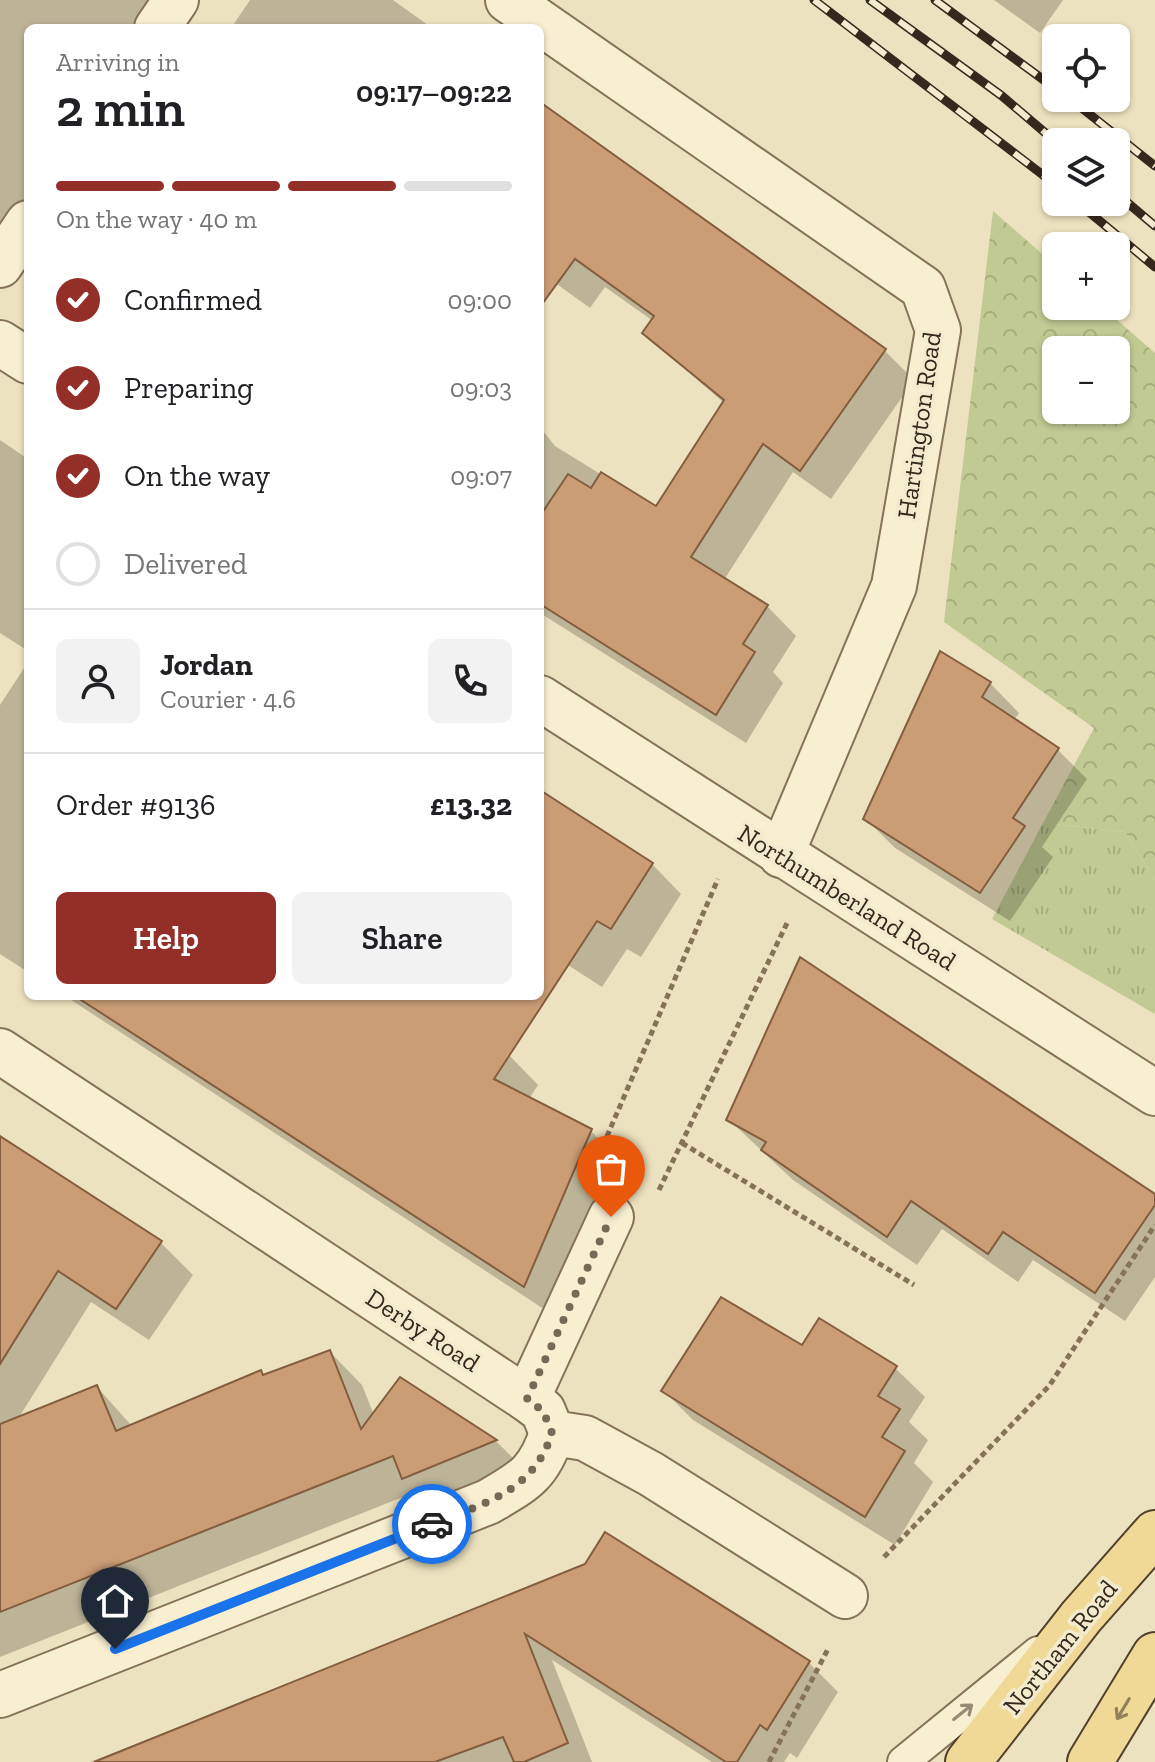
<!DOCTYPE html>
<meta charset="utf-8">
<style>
:root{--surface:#fff;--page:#f2f2f2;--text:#202124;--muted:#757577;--line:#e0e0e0;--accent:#932e29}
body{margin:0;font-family:"Zilla Slab",serif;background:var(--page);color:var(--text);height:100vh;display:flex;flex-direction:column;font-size:30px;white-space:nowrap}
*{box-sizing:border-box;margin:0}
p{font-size:26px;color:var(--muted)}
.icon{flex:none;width:44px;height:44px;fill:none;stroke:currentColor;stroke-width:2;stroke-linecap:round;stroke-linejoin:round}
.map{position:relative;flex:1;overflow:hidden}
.panel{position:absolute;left:24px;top:24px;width:520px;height:976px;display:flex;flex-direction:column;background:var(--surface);border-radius:12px;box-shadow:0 2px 6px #0004}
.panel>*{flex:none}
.fabs{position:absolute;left:1042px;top:24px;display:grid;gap:16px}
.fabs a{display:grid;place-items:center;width:88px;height:88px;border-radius:12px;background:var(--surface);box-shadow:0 2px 6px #0004;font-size:40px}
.pin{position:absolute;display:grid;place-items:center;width:68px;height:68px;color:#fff;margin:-82px -34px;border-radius:50% 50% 50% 0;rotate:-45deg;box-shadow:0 0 8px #0007}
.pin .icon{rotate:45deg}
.courier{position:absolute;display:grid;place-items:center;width:80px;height:80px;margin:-40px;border:6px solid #1a73e8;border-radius:50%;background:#fff;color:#222;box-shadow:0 2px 10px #0007}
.head em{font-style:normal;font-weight:600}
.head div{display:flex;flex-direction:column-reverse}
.head{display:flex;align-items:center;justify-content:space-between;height:136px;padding:0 32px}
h1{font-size:52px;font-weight:600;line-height:60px}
.bar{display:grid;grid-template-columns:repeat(4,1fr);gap:12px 8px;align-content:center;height:96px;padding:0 32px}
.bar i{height:10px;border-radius:6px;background:var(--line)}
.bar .on{background:var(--accent)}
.bar p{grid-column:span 4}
.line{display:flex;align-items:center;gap:20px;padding:0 32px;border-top:2px solid var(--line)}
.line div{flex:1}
.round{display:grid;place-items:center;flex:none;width:84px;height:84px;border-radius:12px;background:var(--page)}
ol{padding:0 32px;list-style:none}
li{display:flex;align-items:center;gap:24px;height:88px}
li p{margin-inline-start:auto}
li .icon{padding:8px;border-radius:50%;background:var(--accent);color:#fff;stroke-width:4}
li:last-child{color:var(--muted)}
li i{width:44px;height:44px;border:4px solid var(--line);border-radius:50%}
.button{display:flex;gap:16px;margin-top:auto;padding:16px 32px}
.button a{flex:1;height:92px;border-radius:12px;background:var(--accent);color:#fff;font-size:32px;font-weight:600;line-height:92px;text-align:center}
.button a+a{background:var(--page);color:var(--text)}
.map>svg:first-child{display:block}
.grass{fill:url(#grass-tufts)}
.forest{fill:url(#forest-crowns);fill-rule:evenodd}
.shadow{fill:#0003}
.building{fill:#ca9d75;stroke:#835d3e;stroke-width:2}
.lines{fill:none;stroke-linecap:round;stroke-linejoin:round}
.service-casing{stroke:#857258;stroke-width:34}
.minor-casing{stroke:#857258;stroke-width:48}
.primary-casing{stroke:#52402c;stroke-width:48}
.path{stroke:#857258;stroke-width:5;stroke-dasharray:6 4;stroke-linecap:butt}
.service{stroke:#f8efd1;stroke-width:30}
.minor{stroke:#f8efd1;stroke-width:44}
.primary{stroke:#f0d996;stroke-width:44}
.rail-casing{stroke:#34291c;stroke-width:9}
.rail{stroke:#f4ebce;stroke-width:6;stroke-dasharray:18;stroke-linecap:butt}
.oneway{stroke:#928159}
.oneway2{stroke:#968c76}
.done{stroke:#756a55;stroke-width:8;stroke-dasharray:0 14.4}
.route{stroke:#1a73e8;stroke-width:10}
.labels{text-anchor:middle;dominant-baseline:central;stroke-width:7;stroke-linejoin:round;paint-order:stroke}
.street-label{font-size:26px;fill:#34291c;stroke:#f4ebce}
</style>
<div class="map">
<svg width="1155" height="1762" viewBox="0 0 1155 1762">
<defs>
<pattern id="grass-tufts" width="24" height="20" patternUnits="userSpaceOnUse" patternTransform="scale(2)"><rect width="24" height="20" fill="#c1ca93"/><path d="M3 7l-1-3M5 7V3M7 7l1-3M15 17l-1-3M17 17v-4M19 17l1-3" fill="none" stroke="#a6ae7e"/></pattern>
<pattern id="forest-crowns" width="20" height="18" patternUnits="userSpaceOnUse" patternTransform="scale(2)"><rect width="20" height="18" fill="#c1ca93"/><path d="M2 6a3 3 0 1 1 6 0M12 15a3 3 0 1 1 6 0" fill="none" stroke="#a6ae7e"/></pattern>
</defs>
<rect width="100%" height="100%" fill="#ede2bf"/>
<path class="grass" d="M1043,823L1125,832L1155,880V1014L992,919Z"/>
<path class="forest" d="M993,211L1056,266V306H1101L1155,353V880L1125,832L1043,823L1094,728L944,622ZM1056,350H1116V410H1056Z"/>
<g class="shadow">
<path d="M0,0H161L142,28H28V216L0,257Z"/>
<path d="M250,0H393L432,28H231Z"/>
<path d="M994,0H1063L1040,33Z"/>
<path d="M540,105L885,351L914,380L831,499L793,472L724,580L767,606L796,636L773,672L783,683L746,743L540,613V427L555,446L657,509L724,403L644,333L653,321L605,287L590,308L540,272Z"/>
<path d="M0,440L28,459V651L0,633Z"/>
<path d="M28,662V972L0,954V705Z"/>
<path d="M990,683L1019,713L1014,721L1057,749L1087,779L1042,847L1053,857L1010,921L895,848L866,819Z"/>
<path d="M540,792L652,864L681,894L641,957L627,949L602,987L540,947Z"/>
<path d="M65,996H349L509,1055L538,1085L529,1099L591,1131L620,1160L553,1315Z"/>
<path d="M728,1119L1155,1197V1277L1125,1321L1033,1260L1018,1282L942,1229L917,1265L793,1180Z"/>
<path d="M0,1138L160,1242L193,1275L149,1340L91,1302L18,1419L97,1387L132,1426L330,1352L362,1385L374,1415L400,1379L496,1441L528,1473L437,1510L418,1491L0,1657Z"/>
<path d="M803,1348L895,1368L925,1397L909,1422L928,1440L914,1463L933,1482L895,1545L693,1420L664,1391Z"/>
<path d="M586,1566L809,1663L838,1692L797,1758L790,1753L784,1762H712L552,1660L592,1762H90Z"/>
</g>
<g class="building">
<path d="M540,102L886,349L800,471L763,444L691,557L768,605L743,644L755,652L716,715L540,604V516L568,474L591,488L601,472L656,506L724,400L642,333L654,316L575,259L540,307Z"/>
<path d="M940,651L991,682L982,697L1059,748L1013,818L1025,826L980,893L863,819Z"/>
<path d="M540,790L653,863L611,929L597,921L494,1079L592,1129L524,1287L75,996H540Z"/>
<path d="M800,957L1155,1194V1205L1095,1293L1003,1232L988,1254L911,1201L887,1237L761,1150L766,1142L726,1120Z"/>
<path d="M0,1136L162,1241L116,1309L58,1271L0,1364Z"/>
<path d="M721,1297L802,1345L819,1318L897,1366L878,1396L900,1409L882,1437L905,1451L865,1517L661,1391Z"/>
<path d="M330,1350L361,1429L400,1377L497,1440L402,1479L393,1456L0,1612V1424L97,1385L116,1431L261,1370L263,1375Z"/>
<path d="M605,1532L810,1661L767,1730L760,1725L737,1762H726L525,1634L568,1743L524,1762H514L503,1737L435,1762H94L585,1564Z"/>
</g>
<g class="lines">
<g class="service-casing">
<path id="service" d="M903,1762L1038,1652"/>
</g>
<g class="minor-casing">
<g id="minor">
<path d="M508,0L923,288L938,330L894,586L781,855"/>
<path d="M157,28L176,0"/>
<path d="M0,265L28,223"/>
<path d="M0,343L28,361"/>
<path d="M540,698L1155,1093"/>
<path d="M0,1051L527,1399L543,1411L552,1433L585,1438L651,1474L845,1596"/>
<path d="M527,1399L611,1217"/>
<path d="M0,1695L488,1502C524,1481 539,1474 552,1433"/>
</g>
</g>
<g class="primary-casing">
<g id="primary">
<path d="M968,1762L1081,1617L1155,1533"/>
<path d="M1090,1762L1155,1655"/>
</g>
</g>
<g class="path">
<path d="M682,1143L914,1285"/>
<path d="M595,1164L718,879"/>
<path d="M659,1190L788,921"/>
<path d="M884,1557L1049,1386L1155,1225"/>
<path d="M769,1762L828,1649"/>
</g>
<use href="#service" class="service"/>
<use href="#minor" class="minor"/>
<use href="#primary" class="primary"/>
<g class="rail-casing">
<g id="rail">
<path d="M814,0L1056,185"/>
<path d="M870,0L1002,96L1056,142"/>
<path d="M935,0L1056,89"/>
<path d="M1069,98L1155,166"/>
<path d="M1116,193L1155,226"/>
<path d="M1077,202L1155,267"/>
</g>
</g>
<use href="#rail" class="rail"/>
</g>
<defs><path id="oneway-shaft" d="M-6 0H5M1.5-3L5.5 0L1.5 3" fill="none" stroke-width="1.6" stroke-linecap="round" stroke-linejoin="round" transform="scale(2)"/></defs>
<use class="oneway" href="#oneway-shaft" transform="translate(1123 1709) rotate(121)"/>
<use class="oneway2" href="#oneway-shaft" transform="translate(963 1712) rotate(-39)"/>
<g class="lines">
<path class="done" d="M432,1524C485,1503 533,1492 552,1433L543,1411L527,1399L611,1217"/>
<path class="route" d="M115,1649L432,1524"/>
</g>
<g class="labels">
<g class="street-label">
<text transform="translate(919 425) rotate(-82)">Hartington Road</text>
<text transform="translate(847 897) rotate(32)">Northumberland Road</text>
<text transform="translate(423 1330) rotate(33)">Derby Road</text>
<text transform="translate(1060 1647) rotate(-51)">Northam Road</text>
</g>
</g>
</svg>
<div class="fabs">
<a><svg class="icon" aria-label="locate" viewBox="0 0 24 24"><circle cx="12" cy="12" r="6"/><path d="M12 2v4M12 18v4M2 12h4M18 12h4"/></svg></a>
<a><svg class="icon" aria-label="layers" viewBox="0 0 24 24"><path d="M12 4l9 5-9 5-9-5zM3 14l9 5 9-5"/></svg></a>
<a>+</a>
<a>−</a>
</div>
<div class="pin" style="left:611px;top:1217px;background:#ea580c"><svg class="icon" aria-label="bag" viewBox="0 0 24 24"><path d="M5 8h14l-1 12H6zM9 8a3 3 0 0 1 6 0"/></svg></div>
<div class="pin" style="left:115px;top:1649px;background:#1f2937"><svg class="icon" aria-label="home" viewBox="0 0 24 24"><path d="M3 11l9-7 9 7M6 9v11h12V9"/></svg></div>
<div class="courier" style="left:432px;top:1524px"><svg class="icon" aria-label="car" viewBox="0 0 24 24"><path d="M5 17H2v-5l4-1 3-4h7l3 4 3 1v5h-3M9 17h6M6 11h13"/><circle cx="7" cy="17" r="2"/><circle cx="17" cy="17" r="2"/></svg></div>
<section class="panel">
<div class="head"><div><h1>2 min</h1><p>Arriving in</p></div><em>09:17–09:22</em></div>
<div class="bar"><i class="on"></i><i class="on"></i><i class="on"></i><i></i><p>On the way · 40 m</p></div>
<ol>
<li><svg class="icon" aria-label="check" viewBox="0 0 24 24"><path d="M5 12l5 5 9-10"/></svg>Confirmed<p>09:00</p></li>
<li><svg class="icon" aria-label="check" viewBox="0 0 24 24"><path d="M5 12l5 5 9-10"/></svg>Preparing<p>09:03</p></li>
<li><svg class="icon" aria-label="check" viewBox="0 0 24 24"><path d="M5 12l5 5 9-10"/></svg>On the way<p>09:07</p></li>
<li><i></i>Delivered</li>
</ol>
<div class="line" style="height:144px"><a class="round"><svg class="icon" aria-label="person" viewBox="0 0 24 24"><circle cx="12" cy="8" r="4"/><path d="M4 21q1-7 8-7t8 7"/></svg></a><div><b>Jordan</b><p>Courier · 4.6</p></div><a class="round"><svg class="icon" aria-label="phone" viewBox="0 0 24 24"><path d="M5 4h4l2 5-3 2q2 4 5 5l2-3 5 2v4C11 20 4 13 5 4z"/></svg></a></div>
<div class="line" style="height:104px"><div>Order #9136</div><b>£13.32</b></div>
<div class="button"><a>Help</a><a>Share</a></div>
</section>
</div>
